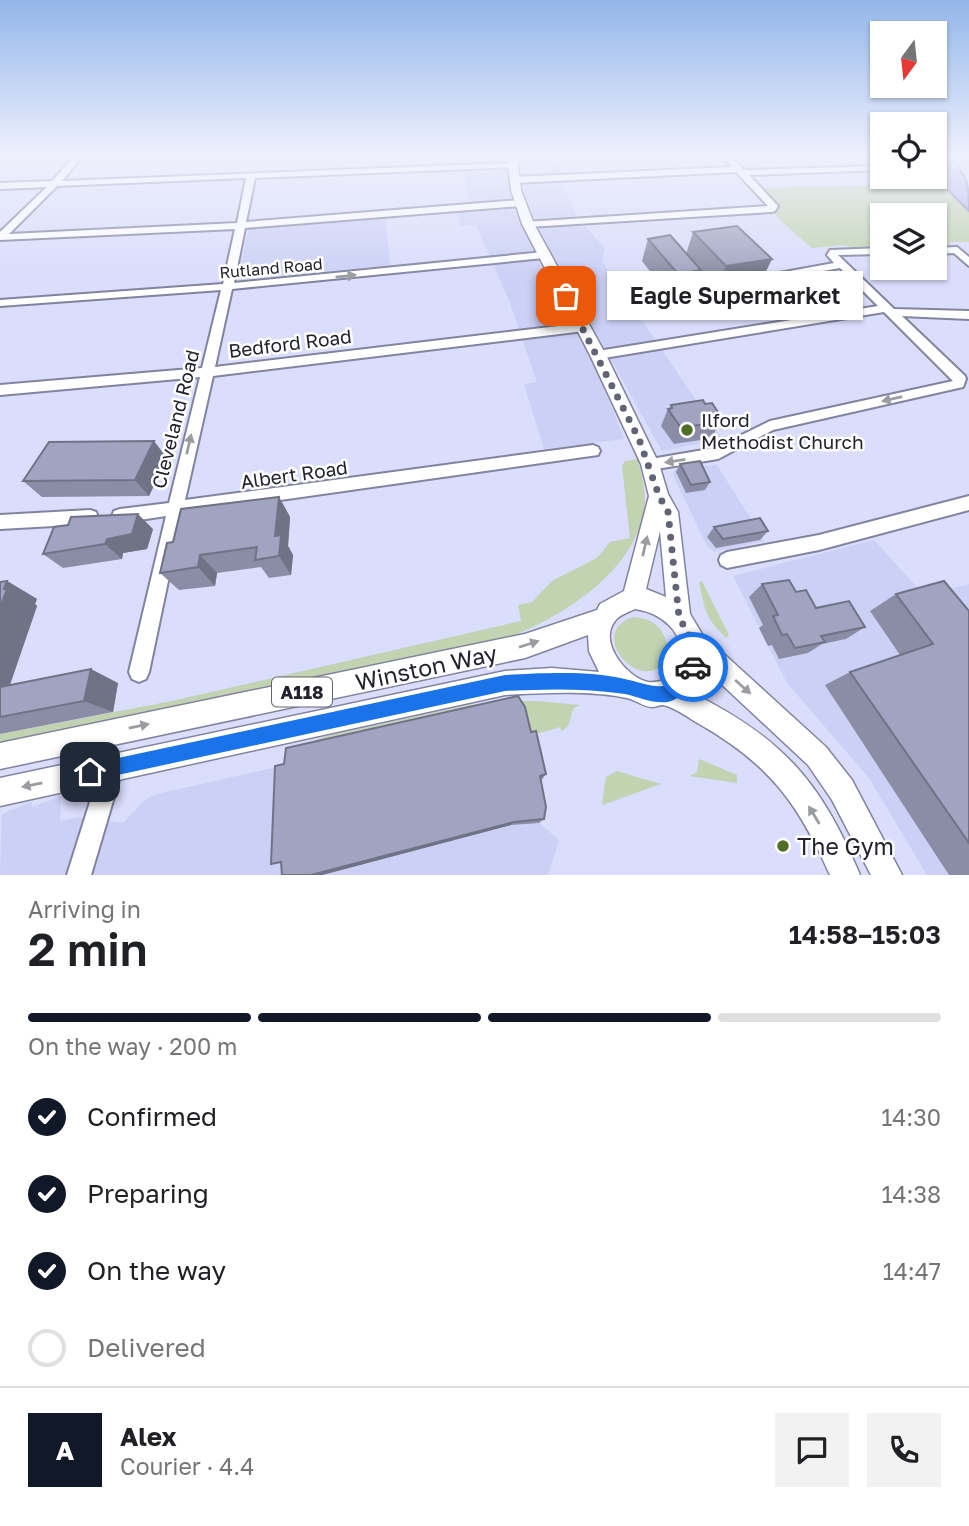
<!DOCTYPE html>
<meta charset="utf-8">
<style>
:root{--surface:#fff;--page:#f2f2f2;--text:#202124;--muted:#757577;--line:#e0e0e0;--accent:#111827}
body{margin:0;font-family:"Golos Text",sans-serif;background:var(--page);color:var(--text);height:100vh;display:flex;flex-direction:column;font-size:26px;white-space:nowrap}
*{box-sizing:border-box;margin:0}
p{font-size:23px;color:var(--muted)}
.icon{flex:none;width:38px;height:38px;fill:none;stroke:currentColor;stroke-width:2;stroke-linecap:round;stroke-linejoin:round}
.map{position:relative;height:875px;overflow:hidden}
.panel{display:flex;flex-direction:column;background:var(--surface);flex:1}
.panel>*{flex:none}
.needle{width:46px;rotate:195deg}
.buttons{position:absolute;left:870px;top:21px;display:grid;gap:14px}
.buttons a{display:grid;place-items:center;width:77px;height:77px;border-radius:0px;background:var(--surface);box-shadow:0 2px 5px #0004;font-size:35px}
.pin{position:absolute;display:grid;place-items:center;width:60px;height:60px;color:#fff;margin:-30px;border-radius:14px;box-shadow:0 4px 10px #0006}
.courier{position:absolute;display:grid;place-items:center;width:70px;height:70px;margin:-35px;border:5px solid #1a73e8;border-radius:50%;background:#fff;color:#222;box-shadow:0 2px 9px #0007}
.bubble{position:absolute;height:49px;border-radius:0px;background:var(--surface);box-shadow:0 2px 5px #0004;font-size:23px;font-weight:600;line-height:49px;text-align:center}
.overview em{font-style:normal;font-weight:600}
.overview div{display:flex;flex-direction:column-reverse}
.overview{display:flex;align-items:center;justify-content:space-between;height:119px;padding:0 28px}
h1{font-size:46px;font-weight:600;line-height:52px}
.bar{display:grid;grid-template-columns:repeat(4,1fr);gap:10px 7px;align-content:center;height:84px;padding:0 28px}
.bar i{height:9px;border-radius:5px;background:var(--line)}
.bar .selected{background:var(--accent)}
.bar p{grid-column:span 4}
.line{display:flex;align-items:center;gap:18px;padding:0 28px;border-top:2px solid var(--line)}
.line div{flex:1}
.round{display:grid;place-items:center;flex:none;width:74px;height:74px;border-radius:0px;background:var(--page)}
ol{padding:0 28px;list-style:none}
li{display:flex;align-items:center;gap:21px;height:77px}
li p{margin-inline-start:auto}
li .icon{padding:7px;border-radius:50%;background:var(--accent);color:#fff;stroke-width:4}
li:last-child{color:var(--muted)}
li i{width:38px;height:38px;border:4px solid var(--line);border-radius:50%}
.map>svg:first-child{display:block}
.built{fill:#ccd0f5}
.green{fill:#c2d3b1}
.water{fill:#b3b8ee;stroke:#878bb4;stroke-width:2}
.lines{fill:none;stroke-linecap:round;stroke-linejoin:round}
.minor-casing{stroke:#81849f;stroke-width:4}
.major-casing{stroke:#81849f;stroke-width:3}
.minor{fill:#fff;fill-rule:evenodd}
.major{fill:#fff;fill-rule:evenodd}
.wall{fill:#8a8da5}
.shaded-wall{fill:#707386}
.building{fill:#a0a4c0;stroke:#707386;stroke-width:2}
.oneway{fill:#9b9ca0}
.route{fill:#1a73e8}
.done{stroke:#626375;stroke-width:7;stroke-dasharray:0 12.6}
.poi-dot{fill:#506f26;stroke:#fff;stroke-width:2.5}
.labels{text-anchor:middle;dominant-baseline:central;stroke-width:5;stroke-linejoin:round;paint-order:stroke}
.far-street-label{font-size:16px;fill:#21222d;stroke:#fff}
.shield{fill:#fff;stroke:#64646c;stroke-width:2}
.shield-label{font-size:18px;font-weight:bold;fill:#21222d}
.street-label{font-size:19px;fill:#21222d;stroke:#fff}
.poi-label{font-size:19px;fill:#21222d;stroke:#fff;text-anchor:start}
.near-street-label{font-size:23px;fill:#21222d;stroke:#fff}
.near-poi-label{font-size:23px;fill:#21222d;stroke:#fff;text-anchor:start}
</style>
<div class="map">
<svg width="969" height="875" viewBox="0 0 969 875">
<rect width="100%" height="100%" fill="#daddfb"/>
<g class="built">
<path d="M518,156H560L561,159L555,160L561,181L578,218L605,249L602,261L722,439L662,451L540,232L520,182Z"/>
<path d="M507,169L512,193L541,266L596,367L624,439L544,449L524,384L537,382L509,300L476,225L461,226L457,214L468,204L465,170Z"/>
<path d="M386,217L390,265L237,280L249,227Z"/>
<path d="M717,465L765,541L714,552L707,546L673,475L675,469Z"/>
<path d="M874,540L925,596L969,584V875H927L869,778L787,683L733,576Z"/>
<path d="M291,764L542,781L536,783L541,811L539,823L559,840L548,875H0L2,810V814L31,802L32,807L61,796L60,821L80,817L123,823L146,799L157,794Z"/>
</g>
<g class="green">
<path d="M943,183L969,211V242H949L951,246H935L934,215H882V248H854L844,245L812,248L783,223L750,188Z"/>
<path d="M638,459C642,476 647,495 644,512C631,577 554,622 497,642L0,743V734L172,701L521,621L518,605L532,602L552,581L597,558L610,542L630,538L622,466L625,461Z"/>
<path d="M702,581L729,635L726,638C705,617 705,611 699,582Z"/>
<path d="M633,617C654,618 667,631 668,652C651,705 581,634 633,617Z"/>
<path d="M501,701H537L580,705L574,708C569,717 572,727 561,731L560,727L526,737L311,742L327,736L469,705Z"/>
<path d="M699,759L737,775V783L690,776L697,772Z"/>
<path d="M617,771L661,784L602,805L606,777Z"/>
</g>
<path class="water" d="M934,156H951C968,180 969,181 969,211L945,187L943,183L945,175Z"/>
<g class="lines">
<g class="minor-casing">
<g id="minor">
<path d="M75,156H83L62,181L513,163L517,165L513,167L255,178L246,222L520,200L524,203L520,206L245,228L234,283L544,252L549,255L544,258L232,289L215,367L584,323L590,327L584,331L213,376L185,500L593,445L598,447L600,451L598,455L182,514L149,672L146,679L139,682L132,679L129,672L166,516L120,523L114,521L112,516L114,511L120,509L169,503L200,377L0,395V385L202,368L221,290L0,306V300L223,284L235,229L0,240V232L47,187L0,189V183L52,181ZM246,178L237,223L9,234L57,186Z"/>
<path d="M722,156H730L744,170L882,166V170L749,175L778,206L775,211L772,212L528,227L525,226V222L768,206L736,172L514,183L510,180L514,177L732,167Z"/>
<path d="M957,247L969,257V266L954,253L934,254V248Z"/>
<path d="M882,248V254L838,255L894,309L969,311V319L902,316L965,376L966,379L963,387L773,430L718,459L650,470L645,468L643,464L645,460L715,448L770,421L953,381L884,312L598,359L592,355L598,351L878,306L840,268L779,279L774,276L779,273L834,263L827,255L830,250Z"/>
<path d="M969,496V510L819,550L727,568L721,565L719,560L721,555L727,552L819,535Z"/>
<path d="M90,510L96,512L98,517L96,522L90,524L0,529V515Z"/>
<path d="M112,756L119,760L123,767L91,875H67L101,767L105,760Z"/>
</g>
</g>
<g class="major-casing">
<path id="major" d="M507,156H517L521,190L534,224L606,355L659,464L668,494L678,512L690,614L702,634L826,747L852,780L902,875H871L832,800L808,765L703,667L697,682L688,691C781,736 821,781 860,875H830C798,803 770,765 701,725C690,719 675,707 663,705C659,705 656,707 652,707C644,707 636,700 627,698C590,690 543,693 505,695L0,806V778L505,671L552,668L599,672L589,651L588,635L525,658L0,769V743L525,634L597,610L600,604L624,591L649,496L641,464L590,355L522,224L511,190ZM660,531L666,597L646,589ZM635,609C662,613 683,631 683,660L665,680C660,681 654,683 648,682C626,677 598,642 615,621C619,615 629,612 635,609Z"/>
</g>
<use href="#minor" class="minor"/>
<use href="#major" class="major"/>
</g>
<g class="wall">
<path d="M693,232L761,282L717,289L700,271L692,293L670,297L642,261L648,239L686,254Z"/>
<path d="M705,404L722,418L713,435L709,436L707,439L674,444L661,426L668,409H670L671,405Z"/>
<path d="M167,458L149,496L42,497L23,481Z"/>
<path d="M680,464L710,482L705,490L686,493L676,472Z"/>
<path d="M279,497L290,517L288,546L293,555L291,575L269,578L261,567L217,573L215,586L179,590L160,573L173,542Z"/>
<path d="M714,527L768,531L760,540L716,548L707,537Z"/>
<path d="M153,529L147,549L123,553L122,559L63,568L43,554Z"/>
<path d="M7,581L37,599L35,604L37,606L10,685L118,683L113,712L0,734V582Z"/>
<path d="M762,584L796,592L816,608L865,627L846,639L822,644L808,653L779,659L772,645L768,646L759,628L763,625L749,597Z"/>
<path d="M896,594L969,611V875H949L825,685L850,672L900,655L870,611Z"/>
<path d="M531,732L546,774L541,781L544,819L539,823L511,825L322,875H282L284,764Z"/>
</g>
<g class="shaded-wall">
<path d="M772,259L761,282L717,289L726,266Z"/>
<path d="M701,270L692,293L670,297L678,274Z"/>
<path d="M154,441L167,458L149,496L135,480Z"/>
<path d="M279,497L290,517L288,546L293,555L291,575L279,556L275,536Z"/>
<path d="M138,514L153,529L147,549L123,553L122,559L105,544L107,539Z"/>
<path d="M200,555L217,573L215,586L198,567Z"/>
<path d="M7,581L37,599L35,604L37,606L9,687L0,702V608L4,589Z"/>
<path d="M91,669L118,683L113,712L84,701Z"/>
<path d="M514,822L511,825L322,875H311Z"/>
</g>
<g class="building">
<path d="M737,226L772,259L726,266L693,232Z"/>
<path d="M670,235L701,270L678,274L648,239Z"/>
<path d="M703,400L705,404L712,403L722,418L714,420L716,422L681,428L668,409L672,408L671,405Z"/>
<path d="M154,441L135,480L23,481L49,442Z"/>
<path d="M700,461L710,482L691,485L680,464Z"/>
<path d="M279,497L275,536L281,535L279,556L255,560L257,547L200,555L198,567L160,573L167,543L173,542L181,509Z"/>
<path d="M138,514L132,534L107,539L105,544L43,554L54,527L68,525L71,517Z"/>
<path d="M760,518L768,531L723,539L714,527Z"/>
<path d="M789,580L796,592L806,590L816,608L849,601L865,627L821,636L825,642L795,648L787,634L782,635L773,616L778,615L762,584Z"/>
<path d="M7,581L4,589H7L0,608V582Z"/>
<path d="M944,581L969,611V843L850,672L933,644L896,594Z"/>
<path d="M91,669L84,701L0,717V687Z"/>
<path d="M518,696L525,707L531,732L536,731L546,774L540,776L546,807L544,819L514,822L311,875H282L281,862L271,864L275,766L284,764L286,748Z"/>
</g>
<defs><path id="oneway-solid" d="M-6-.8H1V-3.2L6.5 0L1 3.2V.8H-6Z" transform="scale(1.75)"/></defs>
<g class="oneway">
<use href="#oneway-solid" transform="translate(346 276) rotate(-6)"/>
<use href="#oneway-solid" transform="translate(892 399) rotate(167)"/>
<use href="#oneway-solid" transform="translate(189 444) rotate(-77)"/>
<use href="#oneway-solid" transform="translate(675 461) rotate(171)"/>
<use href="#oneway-solid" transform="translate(645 546) rotate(-77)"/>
<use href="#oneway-solid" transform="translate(529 644) rotate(-18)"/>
<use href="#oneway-solid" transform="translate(743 687) rotate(42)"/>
<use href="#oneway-solid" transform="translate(139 726) rotate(-12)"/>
<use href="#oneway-solid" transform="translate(32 785) rotate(168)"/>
<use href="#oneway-solid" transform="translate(814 815) rotate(-121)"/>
</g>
<linearGradient id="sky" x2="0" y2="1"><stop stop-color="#93b6ea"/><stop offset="0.56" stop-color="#eef0fd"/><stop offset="1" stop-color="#eef0fd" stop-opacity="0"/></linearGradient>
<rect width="969" height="278" fill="url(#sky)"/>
<path class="route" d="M693,659L698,661L701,667C695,681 684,698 668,702C653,704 639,697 625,694C585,688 545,689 505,691L90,781L84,778L81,772L84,766L90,764L505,675C541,673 594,670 629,680C640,682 656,689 666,685C680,680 681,664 693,659Z"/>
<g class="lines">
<path class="done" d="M566,296L639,439L659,496L668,512L679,617L692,641L693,667"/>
</g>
<g class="poi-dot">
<circle cx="687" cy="430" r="7"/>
<circle cx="783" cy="846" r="7"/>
</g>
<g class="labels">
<g class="far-street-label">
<text transform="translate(271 268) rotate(-5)">Rutland Road</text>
</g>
<rect class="shield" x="272" y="677.5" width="60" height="29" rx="5"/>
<g class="shield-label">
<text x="302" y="692">A118</text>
</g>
<g class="street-label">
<text transform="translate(290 343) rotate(-7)">Bedford Road</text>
<text transform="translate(175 419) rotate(-76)">Cleveland Road</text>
<text transform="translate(294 474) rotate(-8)">Albert Road</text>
</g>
<g class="poi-label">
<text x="701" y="419">Ilford<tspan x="701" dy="22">Methodist Church</tspan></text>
</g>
<g class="near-street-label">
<text transform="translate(426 667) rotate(-12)">Winston Way</text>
</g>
<g class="near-poi-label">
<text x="797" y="846">The Gym</text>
</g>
</g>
</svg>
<div class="buttons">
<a><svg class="needle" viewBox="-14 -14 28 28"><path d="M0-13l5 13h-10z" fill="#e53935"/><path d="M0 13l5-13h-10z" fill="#757577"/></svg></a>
<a><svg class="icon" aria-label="locate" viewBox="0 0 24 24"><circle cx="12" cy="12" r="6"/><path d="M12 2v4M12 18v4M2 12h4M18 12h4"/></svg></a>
<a><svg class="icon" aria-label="layers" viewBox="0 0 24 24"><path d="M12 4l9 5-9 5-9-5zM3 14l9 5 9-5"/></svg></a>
</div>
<div class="pin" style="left:566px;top:296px;background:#ea580c"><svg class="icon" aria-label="bag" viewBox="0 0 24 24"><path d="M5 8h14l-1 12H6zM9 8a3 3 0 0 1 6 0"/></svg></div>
<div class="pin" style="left:90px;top:772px;background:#1f2937"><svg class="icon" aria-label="home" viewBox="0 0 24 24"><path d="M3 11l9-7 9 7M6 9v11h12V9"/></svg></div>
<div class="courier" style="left:693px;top:667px"><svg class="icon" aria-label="car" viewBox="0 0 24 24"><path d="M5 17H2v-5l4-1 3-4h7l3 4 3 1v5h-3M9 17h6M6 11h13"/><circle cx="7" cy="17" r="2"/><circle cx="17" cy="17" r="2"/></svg></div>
<div class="bubble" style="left:607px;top:271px;width:256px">Eagle Supermarket</div>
</div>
<section class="panel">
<div class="overview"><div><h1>2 min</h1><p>Arriving in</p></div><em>14:58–15:03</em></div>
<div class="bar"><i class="selected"></i><i class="selected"></i><i class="selected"></i><i></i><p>On the way · 200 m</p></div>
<ol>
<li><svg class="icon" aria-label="check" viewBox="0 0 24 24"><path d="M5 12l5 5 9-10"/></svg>Confirmed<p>14:30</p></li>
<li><svg class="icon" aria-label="check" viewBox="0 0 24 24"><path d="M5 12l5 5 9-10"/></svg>Preparing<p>14:38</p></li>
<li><svg class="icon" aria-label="check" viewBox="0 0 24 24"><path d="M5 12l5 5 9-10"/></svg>On the way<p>14:47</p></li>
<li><i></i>Delivered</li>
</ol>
<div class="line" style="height:126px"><b class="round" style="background:var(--accent);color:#fff">A</b><div><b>Alex</b><p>Courier · 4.4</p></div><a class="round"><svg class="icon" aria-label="chat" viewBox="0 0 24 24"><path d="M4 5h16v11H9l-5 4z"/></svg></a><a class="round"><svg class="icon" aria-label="phone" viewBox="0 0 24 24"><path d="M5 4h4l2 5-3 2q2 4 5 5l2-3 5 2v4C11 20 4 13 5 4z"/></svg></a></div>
</section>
